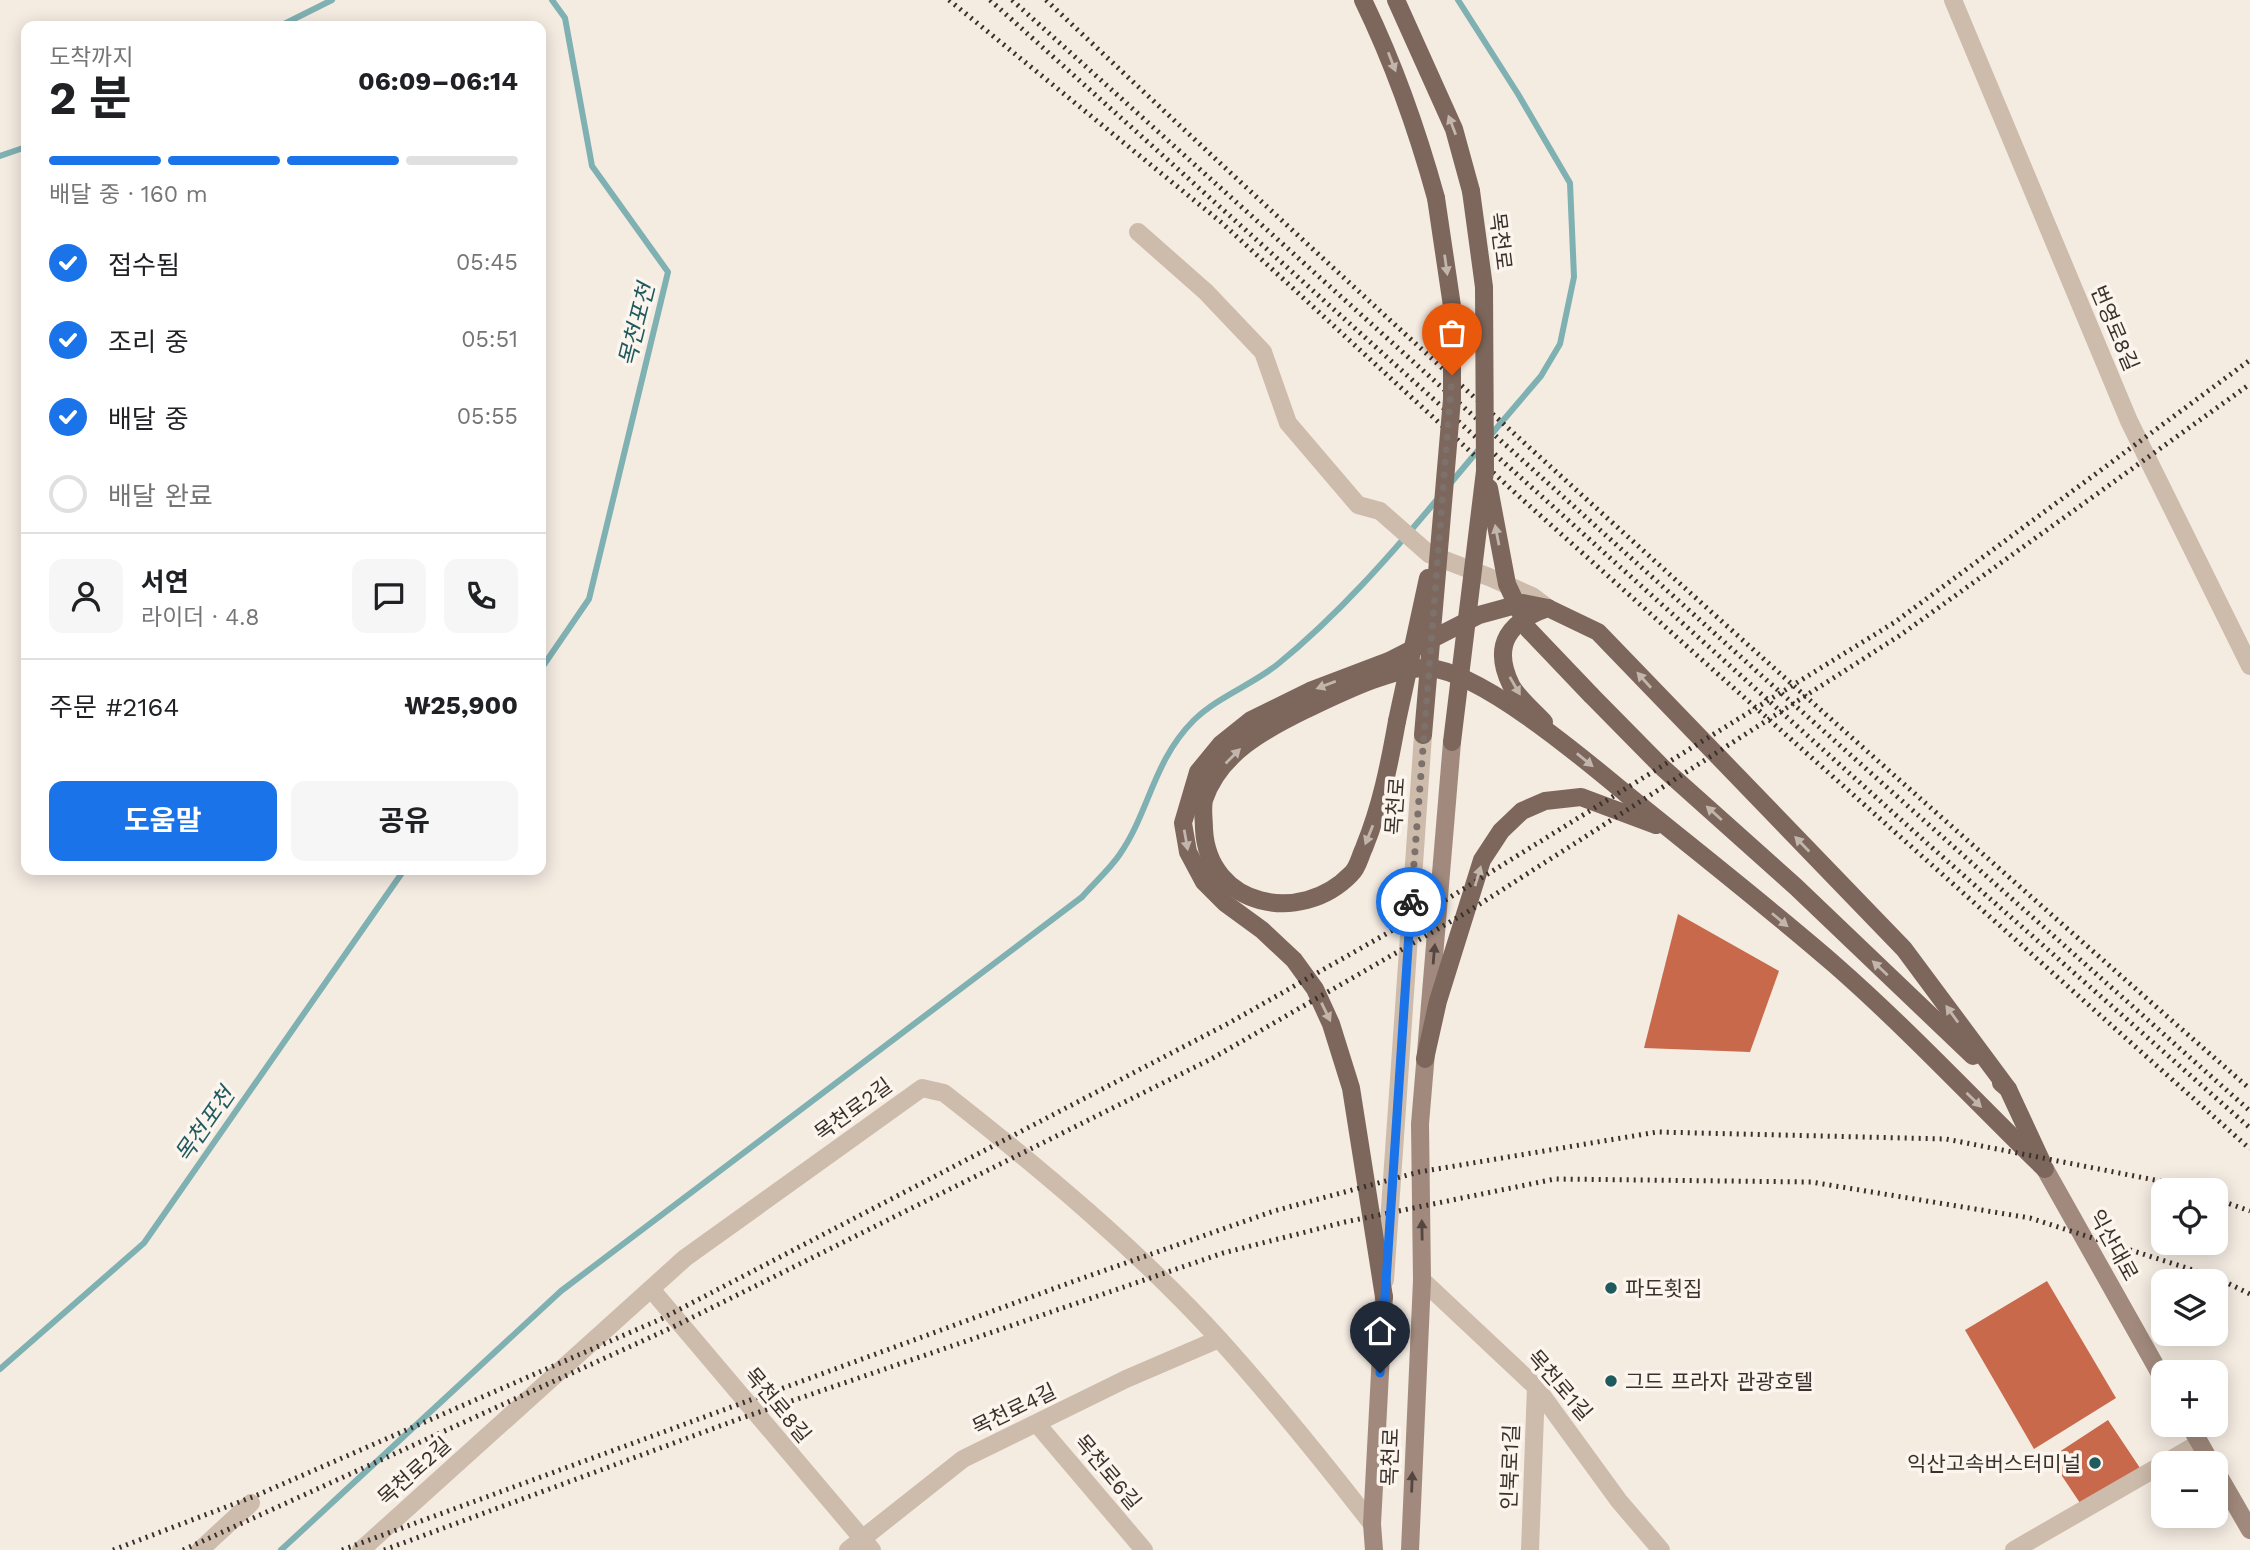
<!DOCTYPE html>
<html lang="ko">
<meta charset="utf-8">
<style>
:root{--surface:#fff;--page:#f6f6f6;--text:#202124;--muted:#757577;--line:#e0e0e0;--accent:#1a73e8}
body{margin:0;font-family:"Work Sans","Noto Sans KR",sans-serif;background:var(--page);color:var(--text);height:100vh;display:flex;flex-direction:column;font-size:26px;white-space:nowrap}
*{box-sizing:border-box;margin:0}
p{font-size:23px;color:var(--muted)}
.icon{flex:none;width:38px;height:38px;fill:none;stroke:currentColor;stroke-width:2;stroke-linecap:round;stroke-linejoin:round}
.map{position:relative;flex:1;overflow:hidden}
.panel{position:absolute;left:21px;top:21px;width:525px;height:854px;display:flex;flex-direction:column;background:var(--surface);border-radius:14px;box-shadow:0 4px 18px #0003}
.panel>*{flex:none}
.buttons{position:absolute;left:2151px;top:1178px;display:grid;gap:14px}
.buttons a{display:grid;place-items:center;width:77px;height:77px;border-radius:14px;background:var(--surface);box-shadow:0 4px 18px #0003;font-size:35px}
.pin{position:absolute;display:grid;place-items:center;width:60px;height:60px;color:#fff;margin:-72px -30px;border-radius:50% 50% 50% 0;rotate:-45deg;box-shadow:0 0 7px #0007}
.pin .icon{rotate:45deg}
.courier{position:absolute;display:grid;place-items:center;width:70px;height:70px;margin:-35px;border:5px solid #1a73e8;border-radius:50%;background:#fff;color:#222;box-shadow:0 2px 9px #0007}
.headline em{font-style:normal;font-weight:700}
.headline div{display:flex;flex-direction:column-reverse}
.headline{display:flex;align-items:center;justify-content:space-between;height:119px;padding:0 28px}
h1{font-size:46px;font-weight:700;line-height:52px}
.bar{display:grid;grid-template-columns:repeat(4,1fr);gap:10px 7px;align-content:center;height:84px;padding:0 28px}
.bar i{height:9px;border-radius:5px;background:var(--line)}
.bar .current{background:var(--accent)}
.bar p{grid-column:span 4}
.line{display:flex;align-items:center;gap:18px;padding:0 28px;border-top:2px solid var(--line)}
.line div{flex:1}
.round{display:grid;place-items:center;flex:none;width:74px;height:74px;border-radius:14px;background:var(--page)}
ol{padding:0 28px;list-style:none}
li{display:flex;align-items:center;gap:21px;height:77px}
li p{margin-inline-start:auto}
li .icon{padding:7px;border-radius:50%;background:var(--accent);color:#fff;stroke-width:4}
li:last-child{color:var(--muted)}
li i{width:38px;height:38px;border:4px solid var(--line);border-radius:50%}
.cta{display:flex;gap:14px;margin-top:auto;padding:14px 28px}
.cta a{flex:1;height:80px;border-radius:14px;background:var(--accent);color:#fff;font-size:28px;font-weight:700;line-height:80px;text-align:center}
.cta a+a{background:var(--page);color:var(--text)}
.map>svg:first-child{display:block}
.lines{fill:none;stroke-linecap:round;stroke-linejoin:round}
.stream{stroke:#7fb0b2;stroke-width:6}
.building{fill:#c8694b}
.minor{stroke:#cdbbac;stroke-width:18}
.tertiary{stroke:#cdbbac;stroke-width:18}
.secondary{stroke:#a18a7d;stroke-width:18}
.primary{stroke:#7d675c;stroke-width:18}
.rail{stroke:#3b302b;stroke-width:5;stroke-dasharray:2 5;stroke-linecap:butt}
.primary-bridge{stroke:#7d675c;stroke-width:18}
.oneway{fill:#c2b5ac}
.oneway2{fill:#544640}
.done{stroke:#7c716b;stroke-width:7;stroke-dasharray:0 12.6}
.route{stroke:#1a73e8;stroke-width:9}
.poi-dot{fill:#1f5a5e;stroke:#fbf5ee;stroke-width:2.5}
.labels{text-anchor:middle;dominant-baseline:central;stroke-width:7;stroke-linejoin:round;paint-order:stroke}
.street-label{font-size:21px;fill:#3b302b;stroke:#fbf5ee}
.poi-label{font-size:21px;fill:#3b302b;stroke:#fbf5ee;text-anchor:start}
.water-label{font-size:23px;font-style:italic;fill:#1f5a5e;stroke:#fbf5ee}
</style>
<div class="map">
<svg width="2250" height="1550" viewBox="0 0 2250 1550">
<rect width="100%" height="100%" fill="#f4ebe1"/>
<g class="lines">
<g class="stream">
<path d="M1458,0L1518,94L1570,183L1574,277L1560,344L1541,376L1489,437"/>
<path d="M280,26L332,0"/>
<path d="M0,156L26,147"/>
<path d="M1449,485L1480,448"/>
<path d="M541,669L589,599L668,272L592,166L565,18L552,0"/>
<path d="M0,1369L144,1243L404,870"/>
<path d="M281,1550L561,1291L1082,897C1094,883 1110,869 1120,854C1150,810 1153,761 1194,720C1219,696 1252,685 1278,664C1338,615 1390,556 1440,496"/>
</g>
</g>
<g class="building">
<path d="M1678,914L1779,971L1750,1052L1644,1048Z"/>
<path d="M2047,1281L2116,1398L2034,1449L1965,1330Z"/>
<path d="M2108,1420L2140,1468L2082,1506L2050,1458Z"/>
</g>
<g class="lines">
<g class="minor">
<path d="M1138,232L1206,292L1263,352L1288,423L1358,505L1380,511L1429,554L1489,577L1532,596L1548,608"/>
<path d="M1422,1280L1536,1387L1619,1501L1661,1550"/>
<path d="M2165,1463L2199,1443"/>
<path d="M200,1550L251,1503"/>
<path d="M1530,1550L1536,1387"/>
<path d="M2014,1550L2163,1464"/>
</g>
<g class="tertiary">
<path d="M1953,0L2129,421L2250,666"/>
<path d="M1385,1280L1423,735"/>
<path d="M651,1289L872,1550"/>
<path d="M1037,1424L1144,1550"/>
<path d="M361,1550L685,1258L922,1088L944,1093C1041,1169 1137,1249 1220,1340C1273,1399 1323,1461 1372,1524"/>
<path d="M848,1550L963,1459L1126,1379L1219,1339"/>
</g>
<g class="secondary">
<path d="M2045,1169L2163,1379"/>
<path d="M2189,1424L2211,1463"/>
<path d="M2216,1471L2250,1530"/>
<path d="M1374,1550L1372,1524L1384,1297"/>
<path d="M1410,1550L1422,1280L1420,1124L1452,742"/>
</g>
<g class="primary">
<path d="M1363,0C1394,64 1417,129 1436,198"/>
<path d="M1396,0L1454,129L1471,191"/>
<path d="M1591,695L1663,768L1796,887L1973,1056"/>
<path d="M1397,721C1389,766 1381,806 1364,848C1360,856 1358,868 1351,874C1301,926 1208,907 1204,829C1204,820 1202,809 1204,800C1219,754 1264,730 1305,710C1337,695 1394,666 1429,668C1481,672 1583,758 1625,793C1695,850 1767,906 1835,965C1908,1029 1976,1102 2045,1169"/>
<path d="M1544,722C1534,711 1518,698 1511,685C1491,644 1510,621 1548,608L1598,632L1904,949L2008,1089"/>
<path d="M1425,1059L1438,1001L1482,860L1501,831L1522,811L1545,801L1581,797L1656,825"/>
<path d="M2001,1083L2008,1089L2041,1160"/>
<path d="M1384,1297L1351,1088L1331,1024L1315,989L1294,960L1262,930L1225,903L1204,882L1188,852L1183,823L1198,772L1221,744L1251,720L1310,691L1389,661L1479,615L1523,603L1548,608"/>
</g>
<g class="rail">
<path d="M949,0L1222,223L1523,500L2250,1149"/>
<path d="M990,0L1928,844L2250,1128"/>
<path d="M1012,0L1762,676L2250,1111"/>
<path d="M1046,0C1439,371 1843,733 2250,1089"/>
<path d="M2216,1199L2250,1211"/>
<path d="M113,1550L255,1496L661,1319L1229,1023L1444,901L1895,622L2250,360"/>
<path d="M183,1550L673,1327L1211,1059L1469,911L1899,636L2250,384"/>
<path d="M342,1550L1080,1279L1274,1211L1419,1172L1657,1132L1946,1139L2165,1182L2189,1190"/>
<path d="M384,1550L739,1419L1223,1253L1345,1222L1555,1179L1811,1182L2030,1218L2215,1277L2250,1294"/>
</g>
<g class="primary-bridge">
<path d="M1489,488L1507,584L1528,629L1591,695"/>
<path d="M1397,721L1428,578"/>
<path d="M1423,735L1452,399V306L1436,198"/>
<path d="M1452,742L1485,471L1484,287L1471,191"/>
</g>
</g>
<defs><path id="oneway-solid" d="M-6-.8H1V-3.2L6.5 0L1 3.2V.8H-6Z" transform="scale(1.75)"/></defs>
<g class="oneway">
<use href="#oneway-solid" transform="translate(1392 62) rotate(69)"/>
<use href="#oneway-solid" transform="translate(1452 125) rotate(-111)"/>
<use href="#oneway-solid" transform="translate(1446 265) rotate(82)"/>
<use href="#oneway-solid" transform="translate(1497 535) rotate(-101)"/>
<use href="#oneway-solid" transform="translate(1644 680) rotate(-132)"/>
<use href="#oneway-solid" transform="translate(1326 685) rotate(159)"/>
<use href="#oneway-solid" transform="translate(1515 686) rotate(60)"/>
<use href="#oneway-solid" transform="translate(1233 756) rotate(-45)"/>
<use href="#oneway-solid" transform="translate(1585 760) rotate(39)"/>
<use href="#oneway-solid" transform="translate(1714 813) rotate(-138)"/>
<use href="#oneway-solid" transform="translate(1369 835) rotate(112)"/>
<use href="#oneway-solid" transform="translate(1186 840) rotate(80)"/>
<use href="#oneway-solid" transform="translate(1802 844) rotate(-134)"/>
<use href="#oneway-solid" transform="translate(1478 876) rotate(-74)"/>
<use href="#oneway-solid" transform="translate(1780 920) rotate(40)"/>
<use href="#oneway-solid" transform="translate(1880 968) rotate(-137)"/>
<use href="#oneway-solid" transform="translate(1326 1012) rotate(64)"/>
<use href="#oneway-solid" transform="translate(1952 1014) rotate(-126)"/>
<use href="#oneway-solid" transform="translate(1974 1100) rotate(44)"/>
</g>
<g class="oneway2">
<use href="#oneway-solid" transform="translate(1434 954) rotate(-85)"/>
<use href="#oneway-solid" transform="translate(1422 1230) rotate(-91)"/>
<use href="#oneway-solid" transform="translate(1412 1482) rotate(-88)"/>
</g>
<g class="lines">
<path class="done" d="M1411,902L1452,375"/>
<path class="route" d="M1380,1373L1411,902"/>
</g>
<g class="poi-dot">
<circle cx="1611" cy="1288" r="7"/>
<circle cx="1611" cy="1381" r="7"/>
<circle cx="2095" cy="1463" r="7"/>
</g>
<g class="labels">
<g class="street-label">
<text transform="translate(1501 241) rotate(83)">목천로</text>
<text transform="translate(2115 328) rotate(67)">번영로8길</text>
<text transform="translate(1395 806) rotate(-86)">목천로</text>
<text transform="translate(853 1109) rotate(-36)">목천로2길</text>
<text transform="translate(2114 1245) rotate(61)">익산대로</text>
<text transform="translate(1560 1385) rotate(49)">목천로1길</text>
<text transform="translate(778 1405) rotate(50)">목천로8길</text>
<text transform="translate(1014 1409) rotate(-26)">목천로4길</text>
<text transform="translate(1390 1457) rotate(-88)">목천로</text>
<text transform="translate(1510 1467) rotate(-88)">인북로1길</text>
<text transform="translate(414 1471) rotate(-42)">목천로2길</text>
<text transform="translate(1108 1472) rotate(50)">목천로6길</text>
</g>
<g class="poi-label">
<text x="1625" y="1288">파도횟집</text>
<text x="1625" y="1381">그드 프라자 관광호텔</text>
<text x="2081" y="1463" text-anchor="end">익산고속버스터미널</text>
</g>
<g class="water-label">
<text transform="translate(637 325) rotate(-76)">목천포천</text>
<text transform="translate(205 1125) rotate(-55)">목천포천</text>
</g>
</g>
</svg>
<div class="buttons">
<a><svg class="icon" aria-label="locate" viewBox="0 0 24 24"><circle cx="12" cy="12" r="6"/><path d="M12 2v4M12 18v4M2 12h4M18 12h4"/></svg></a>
<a><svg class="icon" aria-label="layers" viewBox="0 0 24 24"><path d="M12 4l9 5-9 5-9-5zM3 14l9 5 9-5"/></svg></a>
<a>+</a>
<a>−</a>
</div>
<div class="pin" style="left:1452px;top:375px;background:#ea580c"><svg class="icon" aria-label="bag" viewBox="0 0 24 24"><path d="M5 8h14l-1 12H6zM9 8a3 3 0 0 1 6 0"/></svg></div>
<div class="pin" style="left:1380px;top:1373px;background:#1f2937"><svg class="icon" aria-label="home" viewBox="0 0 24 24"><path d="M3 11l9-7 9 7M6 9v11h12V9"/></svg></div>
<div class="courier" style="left:1411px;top:902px"><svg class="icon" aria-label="bike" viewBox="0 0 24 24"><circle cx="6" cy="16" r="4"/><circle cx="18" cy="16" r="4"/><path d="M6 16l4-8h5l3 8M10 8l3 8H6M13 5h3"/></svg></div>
<section class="panel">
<div class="headline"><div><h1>2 분</h1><p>도착까지</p></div><em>06:09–06:14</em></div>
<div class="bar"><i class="current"></i><i class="current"></i><i class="current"></i><i></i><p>배달 중 · 160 m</p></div>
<ol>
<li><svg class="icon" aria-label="check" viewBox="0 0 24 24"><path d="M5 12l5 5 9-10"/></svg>접수됨<p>05:45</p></li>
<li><svg class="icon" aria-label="check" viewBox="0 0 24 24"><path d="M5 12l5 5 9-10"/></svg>조리 중<p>05:51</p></li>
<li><svg class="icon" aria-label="check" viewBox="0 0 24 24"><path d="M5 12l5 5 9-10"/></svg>배달 중<p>05:55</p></li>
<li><i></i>배달 완료</li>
</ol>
<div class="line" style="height:126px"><a class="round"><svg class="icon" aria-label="person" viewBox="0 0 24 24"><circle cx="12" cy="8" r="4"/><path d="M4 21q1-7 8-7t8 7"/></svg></a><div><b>서연</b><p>라이더 · 4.8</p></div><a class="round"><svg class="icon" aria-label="chat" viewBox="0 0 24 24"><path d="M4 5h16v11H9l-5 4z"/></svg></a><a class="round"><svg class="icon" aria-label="phone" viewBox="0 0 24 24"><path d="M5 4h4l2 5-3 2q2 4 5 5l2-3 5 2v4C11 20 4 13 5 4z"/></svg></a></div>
<div class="line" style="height:91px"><div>주문 #2164</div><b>₩25,900</b></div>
<div class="cta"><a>도움말</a><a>공유</a></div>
</section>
</div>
